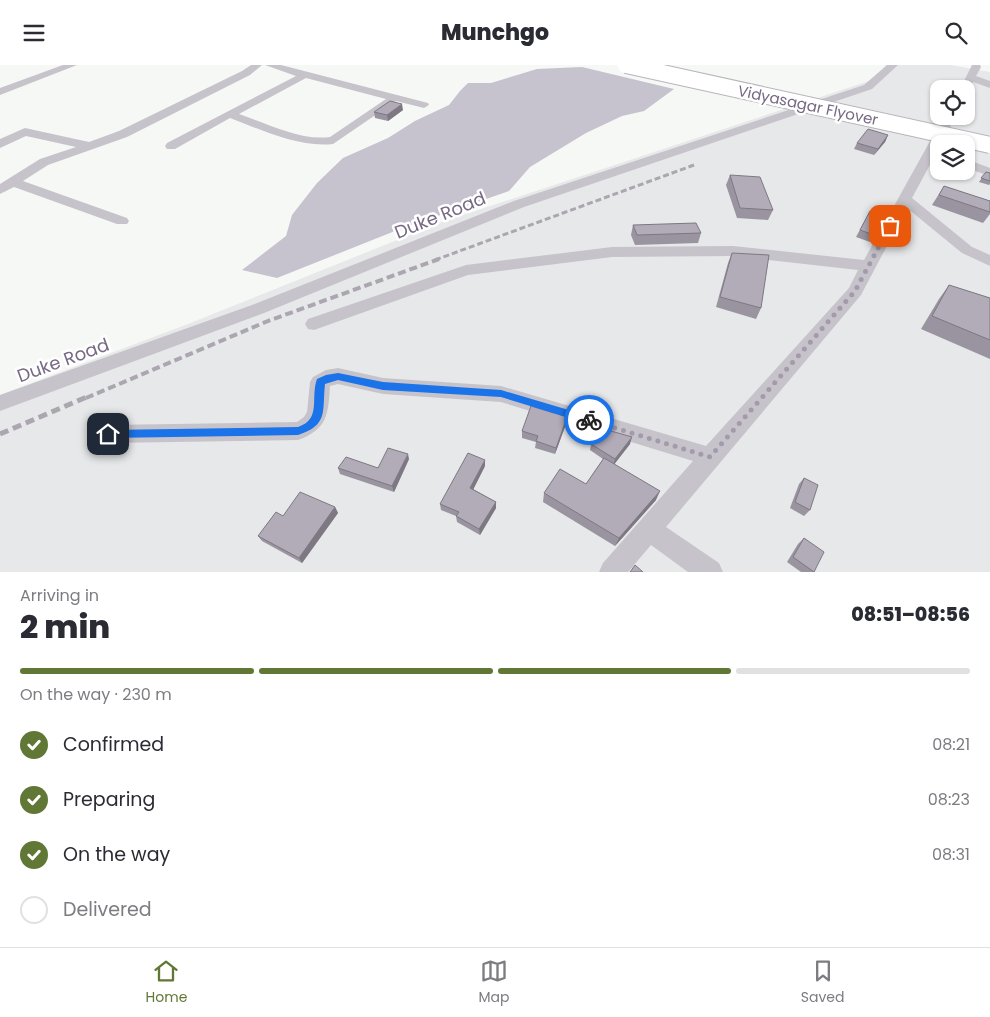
<!DOCTYPE html>
<meta charset="utf-8">
<style>
:root{--surface:#fff;--page:#f7f7f7;--text:#2b2b33;--muted:#7c7c81;--line:#e1e1e2;--accent:#607735}
body{margin:0;font-family:Poppins,sans-serif;background:var(--page);color:var(--text);height:100vh;display:flex;flex-direction:column;font-size:19px;white-space:nowrap}
*{box-sizing:border-box;margin:0}
p{font-size:16px;color:var(--muted)}
.icon{flex:none;width:28px;height:28px;fill:none;stroke:currentColor;stroke-width:2;stroke-linecap:round;stroke-linejoin:round}
.map{position:relative;height:507px;overflow:hidden}
.drawer{display:flex;flex-direction:column;background:var(--surface);flex:1}
.drawer>*{flex:none}
.controls{position:absolute;left:930px;top:15px;display:grid;gap:10px}
.controls a{display:grid;place-items:center;width:45px;height:45px;border-radius:10px;background:var(--surface);box-shadow:0 1px 4px #0004;font-size:25px}
.pin{position:absolute;display:grid;place-items:center;width:42px;height:42px;color:#fff;margin:-21px;border-radius:10px;box-shadow:0 2px 8px #0006}
.courier{position:absolute;display:grid;place-items:center;width:50px;height:50px;margin:-25px;border:4px solid #1a73e8;border-radius:50%;background:#fff;color:#222;box-shadow:0 1px 6px #0007}
.headline em{font-style:normal;font-weight:800}
.headline div{display:flex;flex-direction:column-reverse}
.headline{display:flex;align-items:center;justify-content:space-between;height:85px;padding:0 20px}
h1{font-size:32px;font-weight:800;line-height:38px}
.bar{display:grid;grid-template-columns:repeat(4,1fr);gap:8px 5px;align-content:center;height:60px;padding:0 20px}
.bar i{height:6px;border-radius:4px;background:var(--line)}
.bar .on{background:var(--accent)}
.bar p{grid-column:span 4}
ol{padding:0 20px;list-style:none}
li{display:flex;align-items:center;gap:15px;height:55px}
li p{margin-inline-start:auto}
li .icon{padding:5px;border-radius:50%;background:var(--accent);color:#fff;stroke-width:4}
li:last-child{color:var(--muted)}
li i{width:28px;height:28px;border:2px solid var(--line);border-radius:50%}
header{display:flex;justify-content:space-between;align-items:center;height:65px;padding:0 20px;background:var(--surface);font-size:22px;font-weight:800}
.tab-bar{display:flex;justify-content:space-around;align-items:center;height:70px;border-top:1px solid var(--line);background:var(--surface);font-size:14px;color:var(--muted)}
.tab-bar a{display:grid;justify-items:center;gap:2px}
.tab-bar .on{color:var(--accent)}
.map>svg:first-child{display:block}
.built{fill:#e7e8e9;fill-rule:evenodd}
.water{fill:#c6c2ce}
.lines{fill:none;stroke-linecap:round;stroke-linejoin:round}
.minor{fill:#c7c3ca;fill-rule:evenodd}
.rail-far2{stroke:#aba6b0;stroke-width:3;stroke-dasharray:6 3;stroke-linecap:butt}
.rail-far1{stroke:#aba6b0;stroke-width:4;stroke-dasharray:8 4;stroke-linecap:butt}
.rail{stroke:#aba6b0;stroke-width:5;stroke-dasharray:9 5;stroke-linecap:butt}
.highway-bridge-casing{stroke:#b8b4bb;stroke-width:18;stroke-linecap:butt}
.highway-bridge{stroke:#fff;stroke-width:16}
.wall{fill:#99949f}
.shaded-wall{fill:#7d7882}
.building{fill:#b2acb9;stroke:#7d7882}
.route{fill:#1a73e8}
.done{stroke:#a39bac;stroke-width:5;stroke-dasharray:0 9}
.labels{text-anchor:middle;dominant-baseline:central;stroke-width:5;stroke-linejoin:round;paint-order:stroke}
.far-street-label{font-size:15px;fill:#776984;stroke:#fff}
.street-label{font-size:18px;fill:#776984;stroke:#fff}
</style>
<header><svg class="icon" aria-label="menu" viewBox="0 0 24 24"><path d="M4 6h16M4 12h16M4 18h16"/></svg>Munchgo<svg class="icon" aria-label="search" viewBox="0 0 24 24"><circle cx="10" cy="10" r="6"/><path d="M15 15l6 6"/></svg></header>
<div class="map">
<svg width="990" height="507" viewBox="0 0 990 507">
<rect width="100%" height="100%" fill="#f5f8f5"/>
<path class="built" d="M887,0H951L990,7V507H0V330L188,259L442,157L875,14ZM939,24H966V51H939ZM939,79H966V106H939Z"/>
<path class="water" d="M582,2L674,24L644,46L622,51L586,68L530,102L509,126L395,166L277,213L242,205L286,171L292,150L317,118L343,93L388,73L415,56L449,40L460,26L468,18H491L537,4Z"/>
<g class="lines">
<g class="minor">
<path d="M63,0H77L0,30V23Z"/>
<path d="M251,0H262L250,10L127,72L48,100L23,116L127,153L129,156L127,159H117L14,122L0,129V119L40,94L76,82L26,71L0,83V74L25,63L89,77L119,66L242,6Z"/>
<path d="M265,0H281L428,38L429,40L424,43L396,36L333,79C299,83 262,65 230,53L175,84H167L165,81L167,78L296,11ZM306,13L386,34L330,72C300,76 266,58 239,49Z"/>
<path d="M887,0H898L872,24L524,142L264,248L0,346V330L252,240L514,136L864,20Z"/>
<path d="M972,0H980L981,2L976,11L990,16V23L973,17L969,26L966,27V24H960Z"/>
<path d="M944,51H956L941,79H939V83L912,133L972,182L990,190V201L962,188L907,143L861,230L666,462L719,498L723,507H688L651,480L628,507H599L603,498L693,396L501,337L383,329L338,319L330,321C328,349 328,364 298,375L108,378L101,375L97,369L101,363L108,360L297,357L304,352L307,347L310,317L313,312L326,305L338,303L383,313L501,321L706,381L849,223L858,205L733,191L612,192L468,210L314,265L308,264L305,259L308,254L466,200L612,182L733,181L864,195Z"/>
<path d="M966,94L990,103V111L966,103Z"/>
</g>
<path class="rail-far2" d="M435,195L694,100"/>
<path class="rail-far1" d="M86,333L268,256L439,194"/>
<path class="rail" d="M0,369L89,331"/>
<g class="highway-bridge-casing">
<path id="highway-bridge" d="M626,0L990,80"/>
</g>
<use href="#highway-bridge" class="highway-bridge"/>
</g>
<g class="wall">
<path d="M403,45L388,56L375,53L374,47Z"/>
<path d="M888,70L885,77L874,90L854,84L857,78Z"/>
<path d="M986,107L990,108V119L989,120L979,117Z"/>
<path d="M730,110L773,145L768,155L737,153L726,120Z"/>
<path d="M944,121L990,136V149L983,158L932,140Z"/>
<path d="M870,146L874,170L870,177L856,172Z"/>
<path d="M633,160L701,168L698,178L635,180L631,170Z"/>
<path d="M732,188L761,243L756,254L716,242L728,198Z"/>
<path d="M949,220L990,233V294L921,264L939,234Z"/>
<path d="M567,352L566,359L555,389L535,383L536,377L522,373V366Z"/>
<path d="M591,379H630L614,399L656,435L615,481L543,437L544,428L586,419L603,394L590,385Z"/>
<path d="M409,394L394,427L340,409L338,403H378Z"/>
<path d="M485,401L473,424L496,437V443L480,470L457,457L456,451L441,445L440,439Z"/>
<path d="M804,413L810,445L804,451L790,443L799,419Z"/>
<path d="M335,442L338,448L302,498L262,476L258,471L283,451Z"/>
<path d="M804,473L814,507H801L787,497L798,479Z"/>
</g>
<g class="shaded-wall">
<path d="M402,39L403,45L388,56L387,50Z"/>
<path d="M888,70L885,77L874,90L878,84Z"/>
<path d="M567,352L566,359L555,389L556,383Z"/>
<path d="M632,372L630,379L613,401L615,394Z"/>
<path d="M408,389L409,394L394,427L392,421Z"/>
<path d="M485,395V401L471,429L470,423Z"/>
<path d="M660,426L656,435L615,481L619,473Z"/>
<path d="M496,437V443L480,470L479,464Z"/>
<path d="M335,442L338,448L302,498L299,493Z"/>
</g>
<g class="building">
<path d="M390,36L402,39L387,50L374,47Z"/>
<path d="M868,64L888,70L878,84L857,78Z"/>
<path d="M986,107L990,108V116L981,113Z"/>
<path d="M730,110L760,112L773,145L740,143Z"/>
<path d="M944,121L990,136V147L939,130Z"/>
<path d="M870,146L884,150L874,170L860,165Z"/>
<path d="M696,158L701,168L637,170L633,160Z"/>
<path d="M732,188L769,190L761,243L720,232Z"/>
<path d="M949,220L990,233V275L932,251Z"/>
<path d="M531,341L567,352L556,383L536,376L538,371L522,366Z"/>
<path d="M604,364L632,372L615,394L591,379Z"/>
<path d="M388,383L408,389L392,421L338,403L346,392L378,403Z"/>
<path d="M468,388L485,395L470,423L496,437L479,464L456,451L459,447L440,439Z"/>
<path d="M604,393L660,426L619,473L544,428L560,404L586,419Z"/>
<path d="M804,413L818,420L810,445L795,437Z"/>
<path d="M300,427L335,442L299,493L258,471L276,447L283,451Z"/>
<path d="M804,473L824,487L814,507L793,492Z"/>
<path d="M635,500L643,507H630Z"/>
</g>
<path class="route" d="M338,308L383,317L501,325L589,351L593,355L589,359L501,332L383,325L338,315L325,319C322,346 329,360 298,370L108,373L104,369L108,365L298,362C322,354 310,333 317,314L326,310Z"/>
<g class="lines">
<path class="done" d="M589,355L710,392L855,226L890,161"/>
</g>
<g class="labels">
<g class="far-street-label">
<text transform="translate(808 40) rotate(12)">Vidyasagar Flyover</text>
</g>
<g class="street-label">
<text transform="translate(440 150) rotate(-22)">Duke Road</text>
<text transform="translate(63 295) rotate(-20)">Duke Road</text>
</g>
</g>
</svg>
<div class="controls">
<a><svg class="icon" aria-label="locate" viewBox="0 0 24 24"><circle cx="12" cy="12" r="6"/><path d="M12 2v4M12 18v4M2 12h4M18 12h4"/></svg></a>
<a><svg class="icon" aria-label="layers" viewBox="0 0 24 24"><path d="M12 4l9 5-9 5-9-5zM3 14l9 5 9-5"/></svg></a>
</div>
<div class="pin" style="left:890px;top:161px;background:#ea580c"><svg class="icon" aria-label="bag" viewBox="0 0 24 24"><path d="M5 8h14l-1 12H6zM9 8a3 3 0 0 1 6 0"/></svg></div>
<div class="pin" style="left:108px;top:369px;background:#1f2937"><svg class="icon" aria-label="home" viewBox="0 0 24 24"><path d="M3 11l9-7 9 7M6 9v11h12V9"/></svg></div>
<div class="courier" style="left:589px;top:355px"><svg class="icon" aria-label="bike" viewBox="0 0 24 24"><circle cx="6" cy="16" r="4"/><circle cx="18" cy="16" r="4"/><path d="M6 16l4-8h5l3 8M10 8l3 8H6M13 5h3"/></svg></div>
</div>
<section class="drawer">
<div class="headline"><div><h1>2 min</h1><p>Arriving in</p></div><em>08:51–08:56</em></div>
<div class="bar"><i class="on"></i><i class="on"></i><i class="on"></i><i></i><p>On the way · 230 m</p></div>
<ol>
<li><svg class="icon" aria-label="check" viewBox="0 0 24 24"><path d="M5 12l5 5 9-10"/></svg>Confirmed<p>08:21</p></li>
<li><svg class="icon" aria-label="check" viewBox="0 0 24 24"><path d="M5 12l5 5 9-10"/></svg>Preparing<p>08:23</p></li>
<li><svg class="icon" aria-label="check" viewBox="0 0 24 24"><path d="M5 12l5 5 9-10"/></svg>On the way<p>08:31</p></li>
<li><i></i>Delivered</li>
</ol>
</section>
<nav class="tab-bar">
<a class="on"><svg class="icon" aria-label="home" viewBox="0 0 24 24"><path d="M3 11l9-7 9 7M6 9v11h12V9"/></svg>Home</a>
<a><svg class="icon" aria-label="map" viewBox="0 0 24 24"><path d="M3 6l6-2 6 2 6-2v14l-6 2-6-2-6 2zM9 4v14M15 6v14"/></svg>Map</a>
<a><svg class="icon" aria-label="saved" viewBox="0 0 24 24"><path d="M7 4h10v16l-5-4-5 4z"/></svg>Saved</a>
</nav>
